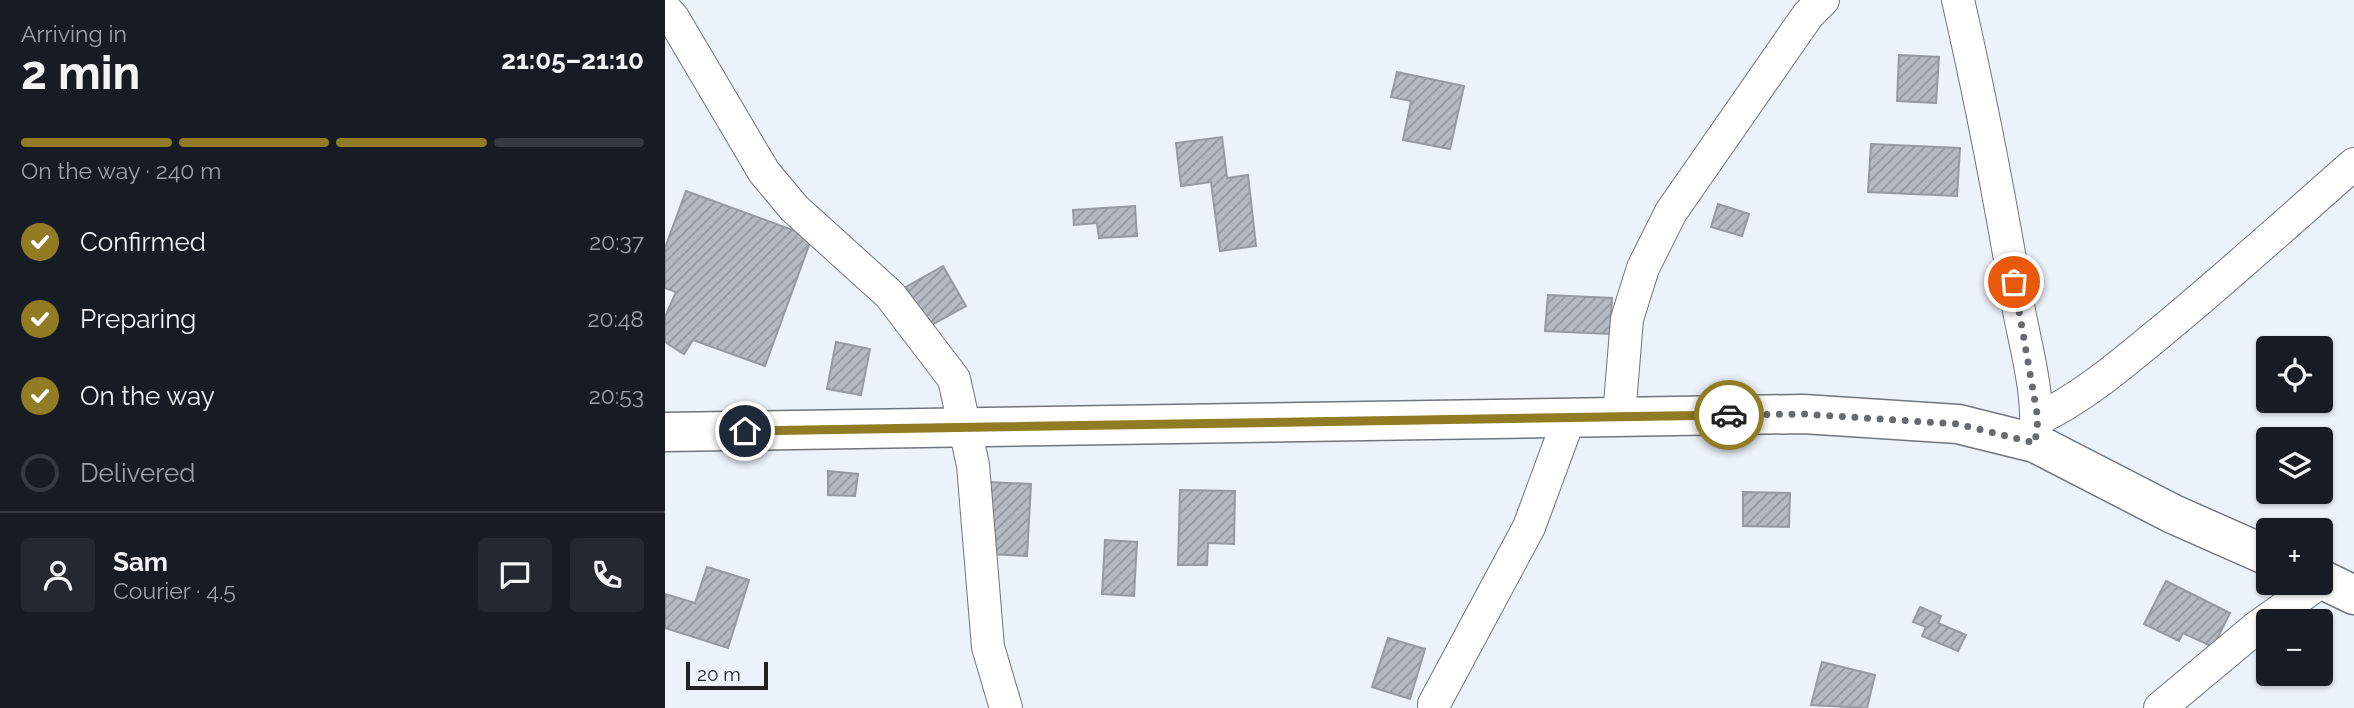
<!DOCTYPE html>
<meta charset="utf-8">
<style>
:root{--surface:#171b24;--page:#242831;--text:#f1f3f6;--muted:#9ea1a6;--line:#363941;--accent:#927c23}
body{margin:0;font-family:Raleway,sans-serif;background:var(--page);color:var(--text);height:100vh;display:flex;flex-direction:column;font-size:26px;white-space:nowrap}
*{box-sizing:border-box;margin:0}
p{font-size:23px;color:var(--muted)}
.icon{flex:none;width:38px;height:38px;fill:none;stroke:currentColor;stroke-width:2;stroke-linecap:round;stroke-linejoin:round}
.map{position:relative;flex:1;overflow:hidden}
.panel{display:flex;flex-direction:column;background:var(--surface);width:665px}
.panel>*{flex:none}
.fabs{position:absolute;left:1591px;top:336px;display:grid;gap:14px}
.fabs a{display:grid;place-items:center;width:77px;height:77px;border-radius:7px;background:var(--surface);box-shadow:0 2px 5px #0004;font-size:35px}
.scale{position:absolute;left:21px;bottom:18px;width:82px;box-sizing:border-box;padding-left:7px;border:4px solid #1f2224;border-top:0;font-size:19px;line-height:24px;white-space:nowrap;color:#1f2224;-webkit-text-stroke:5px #ecf2fa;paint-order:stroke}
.pin{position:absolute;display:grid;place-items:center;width:60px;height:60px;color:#fff;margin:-30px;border:4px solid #fff;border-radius:50%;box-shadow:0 2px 7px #0007}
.courier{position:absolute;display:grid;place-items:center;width:70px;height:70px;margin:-35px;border:5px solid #927c23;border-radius:50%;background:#fff;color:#222;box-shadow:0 2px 9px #0007}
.summary em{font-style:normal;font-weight:700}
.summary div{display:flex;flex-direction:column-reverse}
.summary{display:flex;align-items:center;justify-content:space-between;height:119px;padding:0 21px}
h1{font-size:46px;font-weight:700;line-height:52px}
.bar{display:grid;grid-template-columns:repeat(4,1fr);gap:10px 7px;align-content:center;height:84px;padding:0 21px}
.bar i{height:9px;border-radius:5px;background:var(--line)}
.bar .current{background:var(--accent)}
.bar p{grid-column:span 4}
.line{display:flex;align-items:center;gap:18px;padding:0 21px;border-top:2px solid var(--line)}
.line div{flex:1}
.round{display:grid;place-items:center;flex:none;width:74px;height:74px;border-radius:7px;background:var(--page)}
ol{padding:0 21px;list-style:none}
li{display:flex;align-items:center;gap:21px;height:77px}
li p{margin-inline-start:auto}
li .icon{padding:7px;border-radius:50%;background:var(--accent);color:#fff;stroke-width:4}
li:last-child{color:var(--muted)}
li i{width:38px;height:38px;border:4px solid var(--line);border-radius:50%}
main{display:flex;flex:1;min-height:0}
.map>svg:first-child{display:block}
.building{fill:url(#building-hatch);stroke:#949aa0;stroke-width:2}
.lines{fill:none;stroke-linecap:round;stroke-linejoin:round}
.minor-casing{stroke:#70757c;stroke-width:34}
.tertiary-casing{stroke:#70757c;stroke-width:41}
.minor{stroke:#fff;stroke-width:32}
.tertiary{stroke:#fff;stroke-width:38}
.done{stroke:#676b6f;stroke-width:7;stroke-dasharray:0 12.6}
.route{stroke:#927c23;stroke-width:9}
</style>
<main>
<section class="panel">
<div class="summary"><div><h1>2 min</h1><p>Arriving in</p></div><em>21:05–21:10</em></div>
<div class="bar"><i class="current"></i><i class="current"></i><i class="current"></i><i></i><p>On the way · 240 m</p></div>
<ol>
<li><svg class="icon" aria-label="check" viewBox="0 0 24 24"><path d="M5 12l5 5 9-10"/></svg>Confirmed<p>20:37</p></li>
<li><svg class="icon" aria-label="check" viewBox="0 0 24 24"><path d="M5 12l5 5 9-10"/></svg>Preparing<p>20:48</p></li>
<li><svg class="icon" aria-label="check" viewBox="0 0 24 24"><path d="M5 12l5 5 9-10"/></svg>On the way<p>20:53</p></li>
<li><i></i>Delivered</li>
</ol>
<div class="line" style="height:126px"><a class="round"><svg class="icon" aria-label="person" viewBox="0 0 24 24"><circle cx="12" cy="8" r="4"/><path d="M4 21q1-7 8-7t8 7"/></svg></a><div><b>Sam</b><p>Courier · 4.5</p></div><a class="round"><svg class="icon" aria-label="chat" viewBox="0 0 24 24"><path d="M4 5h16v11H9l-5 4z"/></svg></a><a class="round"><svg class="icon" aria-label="phone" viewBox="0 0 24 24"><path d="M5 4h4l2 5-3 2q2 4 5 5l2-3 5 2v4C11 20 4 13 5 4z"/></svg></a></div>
</section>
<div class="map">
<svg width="1689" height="708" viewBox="0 0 1689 708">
<defs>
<pattern id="building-hatch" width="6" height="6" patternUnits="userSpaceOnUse" patternTransform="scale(1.75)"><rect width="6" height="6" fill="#b4bac1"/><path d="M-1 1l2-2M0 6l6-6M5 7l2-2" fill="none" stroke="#92979d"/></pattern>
</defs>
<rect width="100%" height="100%" fill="#ecf2fa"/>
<g class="building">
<path d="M1234,55L1274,57L1271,103L1232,101Z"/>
<path d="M732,72L799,86L785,149L738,140L746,101L726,97Z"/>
<path d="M557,137L562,178L583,175L591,246L555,251L546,182L516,186L511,143Z"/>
<path d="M1206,144L1295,148L1292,196L1203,192Z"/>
<path d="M21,191L147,237L100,366L28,340L19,354L0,342V317L11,292L0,288V248Z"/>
<path d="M1053,204L1084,214L1077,236L1046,227Z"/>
<path d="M470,206L472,236L434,238L432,223L409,225L408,210Z"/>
<path d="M278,266L301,306L263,327L241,287Z"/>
<path d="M883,295L947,298L945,334L880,331Z"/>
<path d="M171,342L205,349L196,395L162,389Z"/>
<path d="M163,471L193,474L190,496L163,495Z"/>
<path d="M324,482L366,484L362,556L321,554Z"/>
<path d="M515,490L570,491L569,544L543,543L542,565H513Z"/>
<path d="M1078,492L1125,493L1124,527L1078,526Z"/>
<path d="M440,540L472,542L469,596L437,594Z"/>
<path d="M42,567L84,580L63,648L0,628V594L30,603Z"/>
<path d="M1501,581L1565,613L1548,647L1518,633L1514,641L1479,624Z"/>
<path d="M1255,607L1276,616L1273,623L1301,635L1293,651L1257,636L1261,627L1248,622Z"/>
<path d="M723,638L760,649L745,699L707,687Z"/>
<path d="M1157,662L1210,675L1202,708L1146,705Z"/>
</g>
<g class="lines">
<g class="minor-casing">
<g id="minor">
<path d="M1293,0C1316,100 1335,199 1352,300C1360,346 1376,396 1370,443"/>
<path d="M0,9L8,18L99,172L129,208L225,295L289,379L308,465L323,647L341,708"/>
<path d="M954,416L962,319L978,268L1006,212L1143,15L1158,0"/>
<path d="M1373,419C1417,398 1453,367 1491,336C1558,281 1623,222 1689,164"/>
<path d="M769,704L864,527L905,416"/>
<path d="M1495,708L1592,627L1654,583"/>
</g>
</g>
<g class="tertiary-casing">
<g id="tertiary">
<path d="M0,432L1138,414L1293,424L1370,443L1508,514L1603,556"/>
<path d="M1656,579L1689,595"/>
</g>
</g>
<use href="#minor" class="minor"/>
<use href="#tertiary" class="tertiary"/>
</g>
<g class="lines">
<path class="done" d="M1064,415L1138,414L1293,424L1370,443L1373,419L1349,282"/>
<path class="route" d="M80,431L1064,415"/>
</g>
</svg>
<div class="fabs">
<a><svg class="icon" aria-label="locate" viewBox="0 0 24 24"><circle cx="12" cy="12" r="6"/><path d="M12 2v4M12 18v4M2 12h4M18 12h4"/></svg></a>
<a><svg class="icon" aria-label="layers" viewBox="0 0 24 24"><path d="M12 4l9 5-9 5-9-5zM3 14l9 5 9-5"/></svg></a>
<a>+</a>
<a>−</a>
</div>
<div class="scale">20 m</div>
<div class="pin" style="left:1349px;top:282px;background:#ea580c"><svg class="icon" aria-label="bag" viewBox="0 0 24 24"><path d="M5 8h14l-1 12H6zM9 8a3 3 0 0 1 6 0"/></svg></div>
<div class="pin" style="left:80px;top:431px;background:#1f2937"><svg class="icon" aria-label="home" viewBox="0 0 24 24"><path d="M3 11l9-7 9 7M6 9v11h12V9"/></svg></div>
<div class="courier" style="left:1064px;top:415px"><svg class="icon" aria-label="car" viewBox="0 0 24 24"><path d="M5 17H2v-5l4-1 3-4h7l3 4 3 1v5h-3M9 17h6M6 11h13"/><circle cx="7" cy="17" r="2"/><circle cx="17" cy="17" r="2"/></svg></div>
</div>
</main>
